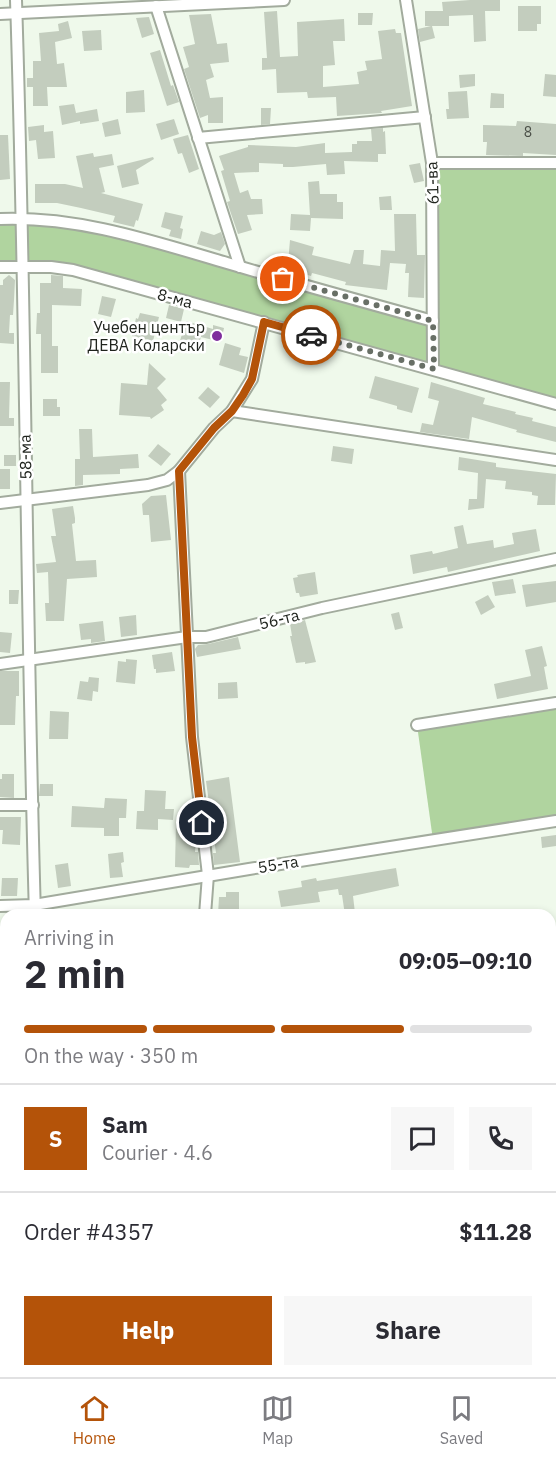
<!DOCTYPE html>
<meta charset="utf-8">
<style>
:root{--surface:#fff;--page:#f7f7f7;--text:#2b2b33;--muted:#7c7c81;--line:#e1e1e2;--accent:#b45309}
body{margin:0;font-family:"IBM Plex Sans",sans-serif;background:var(--page);color:var(--text);height:100vh;display:flex;flex-direction:column;font-size:22px;white-space:nowrap}
*{box-sizing:border-box;margin:0}
p{font-size:20px;color:var(--muted)}
.icon{flex:none;width:33px;height:33px;fill:none;stroke:currentColor;stroke-width:2;stroke-linecap:round;stroke-linejoin:round}
.map{position:relative;flex:1;overflow:hidden}
.panel{position:absolute;left:0px;top:909px;width:556px;height:468px;display:flex;flex-direction:column;background:var(--surface);border-radius:18px 18px 0 0;box-shadow:0 3px 9px #0003}
.panel>*{flex:none}
.pin{position:absolute;display:grid;place-items:center;width:51px;height:51px;color:#fff;margin:-26px;border:3px solid #fff;border-radius:50%;box-shadow:0 2px 6px #0007}
.courier{position:absolute;display:grid;place-items:center;width:60px;height:60px;margin:-30px;border:4px solid #b45309;border-radius:50%;background:#fff;color:#222;box-shadow:0 2px 8px #0007}
.head em{font-style:normal;font-weight:800}
.head div{display:flex;flex-direction:column-reverse}
.head{display:flex;align-items:center;justify-content:space-between;height:102px;padding:0 24px}
h1{font-size:39px;font-weight:800;line-height:45px}
.bar{display:grid;grid-template-columns:repeat(4,1fr);gap:9px 6px;align-content:center;height:72px;padding:0 24px}
.bar i{height:8px;border-radius:4px;background:var(--line)}
.bar .active{background:var(--accent)}
.bar p{grid-column:span 4}
.line{display:flex;align-items:center;gap:15px;padding:0 24px;border-top:2px solid var(--line)}
.line div{flex:1}
.round{display:grid;place-items:center;flex:none;width:63px;height:63px;border-radius:0px;background:var(--page)}
.cta{display:flex;gap:12px;margin-top:auto;padding:12px 24px}
.cta a{flex:1;height:69px;border-radius:0px;background:var(--accent);color:#fff;font-size:24px;font-weight:800;line-height:69px;text-align:center}
.cta a+a{background:var(--page);color:var(--text)}
.tab-bar{display:flex;justify-content:space-around;align-items:center;height:84px;border-top:2px solid var(--line);background:var(--surface);font-size:16px;color:var(--muted)}
.tab-bar a{display:grid;justify-items:center;gap:3px}
.tab-bar .active{color:var(--accent)}
.map>svg:first-child{display:block}
.green{fill:#b0d49f}
.building{fill:#c3cdbe}
.lines{fill:none;stroke-linecap:round;stroke-linejoin:round}
.street-casing{stroke:#a2ab9d;stroke-width:14}
.street{stroke:#fff;stroke-width:10}
.done{stroke:#686f66;stroke-width:6;stroke-dasharray:0 10.8}
.route{stroke:#b45309;stroke-width:8}
.poi-dot{fill:#7f2d9d;stroke:#fff;stroke-width:2}
.labels{text-anchor:middle;dominant-baseline:central;stroke-width:5;stroke-linejoin:round;paint-order:stroke}
.number-label{font-size:14px;fill:#494e46}
.street-label{font-size:16px;fill:#20241e;stroke:#fff}
.poi-label{font-size:16px;fill:#20241e;stroke:#fff;text-anchor:end}
</style>
<div class="map">
<svg width="556" height="1377" viewBox="0 0 556 1377">
<rect width="100%" height="100%" fill="#eff9eb"/>
<g class="green">
<path d="M432,163H556V404L73,270L0,267V219L56,220L433,321Z"/>
<path d="M556,703V821L433,840L417,725Z"/>
<path d="M0,1037L6,1038V1123L0,1122Z"/>
</g>
<g class="building">
<path d="M470,0H500V11H485L486,41L474,42L473,15L449,16V26H432L435,38L420,42L418,29L431,26H425V11H443L442,2Z"/>
<path d="M518,6H541V24H537V31H518Z"/>
<path d="M277,11L280,57L298,56L297,22L344,19L345,41H333L335,65L323,66V87L359,84L357,72L367,70L365,61L382,59L378,31L395,29L396,33H401L412,106L381,111L382,113L337,116L336,97L308,98L307,92L277,93L276,69L262,70V58H267L264,12Z"/>
<path d="M358,13H373L372,25H358Z"/>
<path d="M211,14L217,44L227,43L229,62L210,64L214,77L206,80L210,98L223,97V123H208V115L200,118L184,69L189,67L183,47L195,44L189,15Z"/>
<path d="M149,17L154,34L142,38L136,18Z"/>
<path d="M68,21L72,38L55,42L57,64L64,63L67,87H47L48,106H33V87H27V78H33V61H41L39,33L59,31L58,24Z"/>
<path d="M101,30L102,50L84,51L82,31Z"/>
<path d="M160,50L171,86L173,85L179,102L167,106L150,53Z"/>
<path d="M475,74V86L460,88L459,75Z"/>
<path d="M545,74L556,75V97L543,96Z"/>
<path d="M144,90L145,112L126,113V92Z"/>
<path d="M467,91L469,118L447,119L446,109H449L448,92Z"/>
<path d="M491,93L504,94V108H490Z"/>
<path d="M74,104L76,113L97,109L99,121L80,124V121L62,125L59,106Z"/>
<path d="M261,108H271L270,124L261,125Z"/>
<path d="M118,119L121,134L105,137L102,123Z"/>
<path d="M174,119L179,134L161,140L156,124Z"/>
<path d="M517,121L556,124V155L523,153V156L486,155L487,142H483V125L516,126Z"/>
<path d="M44,125V132L53,131L55,158L38,159L36,140L29,141L28,127Z"/>
<path d="M383,128V132L385,131L386,154H378V162L344,161L345,174L327,175L326,164L293,167H283V164L259,163V172L234,173L240,193L248,190L251,199H262L263,214L247,215L252,230L238,234L227,202L230,201L221,171L224,170L219,156L248,147V145L296,147L325,143V153L352,152V144H357V141H372L371,129Z"/>
<path d="M0,135H8L10,179L0,180Z"/>
<path d="M188,135L199,169L189,173L182,153L178,154L173,139Z"/>
<path d="M93,153L94,157L112,154L114,165L99,168L105,192L101,193L143,204L138,221L136,220L134,227L113,222L115,216L81,208L57,203H35V184H65L83,188L76,156Z"/>
<path d="M153,157L154,159L136,170L139,184L122,188L117,166Z"/>
<path d="M420,163L424,181L414,183L409,165Z"/>
<path d="M319,181L320,194H337V202H343V219L311,218L310,231L290,230L291,214L310,215L308,182Z"/>
<path d="M391,196L392,210H380L379,197Z"/>
<path d="M165,212L183,216L180,228L183,229L181,239L169,236L171,230L161,227Z"/>
<path d="M394,214H416L417,255H425L424,298L408,297L409,273H405L406,264L390,263L387,290L345,285L346,282L312,273L311,276L298,272L300,266L288,263L290,240L314,247L312,255L350,264L354,250H364L363,264L380,266L381,250L395,251Z"/>
<path d="M201,231L214,235L221,232L225,244L220,251L197,244Z"/>
<path d="M9,275L15,280L14,300L13,315H10L9,333H14V344L0,343V285H3V280Z"/>
<path d="M51,275L63,276V288L82,289L81,306L52,305V346H58V373H41V334H36L37,313H40V283H51Z"/>
<path d="M102,296L116,299L111,317L98,314Z"/>
<path d="M169,305L184,309L181,322L166,318Z"/>
<path d="M140,313L159,317L153,341L132,336L136,318L138,319Z"/>
<path d="M186,321L213,329V325L224,328L221,342L201,337L197,349L179,344Z"/>
<path d="M225,343L241,348L239,355L248,357L244,373L219,365Z"/>
<path d="M149,363L166,379L157,388L167,400L161,405L164,410L151,419L150,417L119,415L121,383L147,385Z"/>
<path d="M375,376L419,388L412,413L397,409V406L369,398Z"/>
<path d="M0,382H10L9,418H14V426H0Z"/>
<path d="M431,382L485,398L483,404L516,412L515,414L533,418L532,421L556,427V442L516,432L517,430L472,417L469,439L420,432L422,423L433,425L439,401L428,398Z"/>
<path d="M208,387L220,397L210,408L198,398Z"/>
<path d="M43,399H57V407H60V416H43Z"/>
<path d="M79,429H92L93,457L138,454L139,468L120,469V474L83,475V485L75,486V459H80Z"/>
<path d="M158,444L171,454L161,466L148,456Z"/>
<path d="M333,446L354,449L352,464L331,461Z"/>
<rect x="4" y="455" width="12" height="11"/>
<path d="M459,457L496,463V467L556,474L555,505H537L538,496L532,495V492L505,489L506,481L486,479L484,508L468,510L469,499H477L478,473L458,470Z"/>
<rect x="0" y="469" width="10" height="20"/>
<path d="M166,495L171,540L151,542L149,515H143L142,504L151,496Z"/>
<path d="M73,506L75,518V523L72,524L76,561L96,560L97,577L67,579L64,621H46L45,603H49L48,572L37,573L36,564L56,562L51,536H56L52,509Z"/>
<path d="M463,525L467,544L493,540L494,548L514,544L512,533L536,529L540,551L448,572L447,567L413,574L410,555L432,551L433,554L458,548L454,527Z"/>
<path d="M315,572L318,594L300,597L299,593H296L293,578L298,577L297,575Z"/>
<path d="M513,579L516,593L495,596L492,582Z"/>
<path d="M556,581V602L526,607L522,585Z"/>
<path d="M9,590H19L18,604H9Z"/>
<path d="M488,595L495,607L481,615L475,602Z"/>
<path d="M399,612L403,628L395,630L391,614Z"/>
<path d="M136,615L137,635L121,637L119,617Z"/>
<path d="M305,620L316,662L305,664V662L296,663L290,636H292L290,624Z"/>
<path d="M103,621L105,641L91,643V639L81,640L79,624Z"/>
<path d="M0,632L12,633L10,653L0,652Z"/>
<path d="M238,637L241,649L197,657L195,649L198,645L208,644Z"/>
<path d="M542,646L547,666L544,667L548,689L497,699L494,684L531,676L525,650Z"/>
<path d="M172,652L175,671L156,673V669H154L152,655Z"/>
<path d="M126,659L137,660L135,684L116,682L118,661L126,662Z"/>
<path d="M0,671H19V696H16L15,725H0Z"/>
<path d="M89,677L99,678L98,692L93,691L92,701L77,699L80,681L88,682Z"/>
<path d="M237,682L238,698L218,699V683Z"/>
<path d="M50,711L69,712L68,739H49Z"/>
<path d="M2,774H14V798L0,797V779H2Z"/>
<path d="M229,777L240,862L214,865L213,853H216L206,781Z"/>
<path d="M40,784H53V796H39Z"/>
<path d="M145,790L166,791L165,809H174L173,820L158,819V830L136,829L137,811H144Z"/>
<path d="M105,798L127,799L126,818H119V836H104V828L71,827L72,806L104,808Z"/>
<path d="M0,817H21L20,845L2,844L3,830H0Z"/>
<path d="M194,820L196,840L195,852H198L199,865H190L189,868L175,867L176,822Z"/>
<path d="M556,835V846L542,848L541,837Z"/>
<path d="M123,852L124,862L121,863L123,877L110,878L108,854Z"/>
<path d="M68,863L71,886L58,888L55,865Z"/>
<path d="M396,868L399,886L353,896L355,913L345,915L342,895H339L338,889L318,892L320,902L281,907L278,891L302,887L301,881L316,878L317,881Z"/>
<path d="M2,878H18L17,896H1Z"/>
<path d="M226,892H239V915H218L219,897H226Z"/>
</g>
<g class="lines">
<g class="street-casing">
<g id="street">
<path d="M16,0C26,305 26,610 35,915"/>
<path d="M406,0L432,163L433,369"/>
<path d="M156,6L240,267"/>
<path d="M0,14L284,0"/>
<path d="M198,138L425,117"/>
<path d="M432,163H556"/>
<path d="M0,219C78,216 152,241 227,263C295,283 364,302 433,321"/>
<path d="M0,267H51L73,270L556,404"/>
<path d="M232,411L556,460"/>
<path d="M179,471L192,737L208,875L205,915"/>
<path d="M0,503L148,485L167,480L179,471L214,428L232,411L252,379L264,322"/>
<path d="M0,664L187,637H206L322,608L556,559"/>
<path d="M417,725L556,703"/>
<path d="M0,805H33"/>
<path d="M0,906L34,905L249,869L556,821"/>
<path d="M550,953H556"/>
<path d="M550,1075L556,1074"/>
<path d="M306,1371L308,1377"/>
<path d="M6,1377L7,1371"/>
<path d="M488,1377V1371"/>
</g>
</g>
<use href="#street" class="street"/>
</g>
<g class="lines">
<path class="done" d="M283,279L433,321L434,369L311,335"/>
<path class="route" d="M202,823L192,737L179,471L214,428L232,411L243,395L252,379L264,322L311,335"/>
</g>
<circle class="poi-dot" cx="217" cy="336" r="6"/>
<g class="labels">
<g class="number-label">
<text x="528" y="132">8</text>
</g>
<g class="street-label">
<text transform="translate(432 183) rotate(-92)">61-ва</text>
<text transform="translate(175 298) rotate(15)">8-ма</text>
<text transform="translate(25 457) rotate(-91)">58-ма</text>
<text transform="translate(279 619) rotate(-14)">56-та</text>
<text transform="translate(278 864) rotate(-9)">55-та</text>
</g>
<g class="poi-label">
<text x="205" y="327">Учебен център<tspan x="205" dy="18">ДЕВА Коларски</tspan></text>
</g>
</g>
</svg>
<div class="pin" style="left:283px;top:279px;background:#ea580c"><svg class="icon" aria-label="bag" viewBox="0 0 24 24"><path d="M5 8h14l-1 12H6zM9 8a3 3 0 0 1 6 0"/></svg></div>
<div class="pin" style="left:202px;top:823px;background:#1f2937"><svg class="icon" aria-label="home" viewBox="0 0 24 24"><path d="M3 11l9-7 9 7M6 9v11h12V9"/></svg></div>
<div class="courier" style="left:311px;top:335px"><svg class="icon" aria-label="car" viewBox="0 0 24 24"><path d="M5 17H2v-5l4-1 3-4h7l3 4 3 1v5h-3M9 17h6M6 11h13"/><circle cx="7" cy="17" r="2"/><circle cx="17" cy="17" r="2"/></svg></div>
<section class="panel">
<div class="head"><div><h1>2 min</h1><p>Arriving in</p></div><em>09:05–09:10</em></div>
<div class="bar"><i class="active"></i><i class="active"></i><i class="active"></i><i></i><p>On the way · 350 m</p></div>
<div class="line" style="height:108px"><b class="round" style="background:var(--accent);color:#fff">S</b><div><b>Sam</b><p>Courier · 4.6</p></div><a class="round"><svg class="icon" aria-label="chat" viewBox="0 0 24 24"><path d="M4 5h16v11H9l-5 4z"/></svg></a><a class="round"><svg class="icon" aria-label="phone" viewBox="0 0 24 24"><path d="M5 4h4l2 5-3 2q2 4 5 5l2-3 5 2v4C11 20 4 13 5 4z"/></svg></a></div>
<div class="line" style="height:78px"><div>Order #4357</div><b>$11.28</b></div>
<div class="cta"><a>Help</a><a>Share</a></div>
</section>
</div>
<nav class="tab-bar">
<a class="active"><svg class="icon" aria-label="home" viewBox="0 0 24 24"><path d="M3 11l9-7 9 7M6 9v11h12V9"/></svg>Home</a>
<a><svg class="icon" aria-label="map" viewBox="0 0 24 24"><path d="M3 6l6-2 6 2 6-2v14l-6 2-6-2-6 2zM9 4v14M15 6v14"/></svg>Map</a>
<a><svg class="icon" aria-label="saved" viewBox="0 0 24 24"><path d="M7 4h10v16l-5-4-5 4z"/></svg>Saved</a>
</nav>
